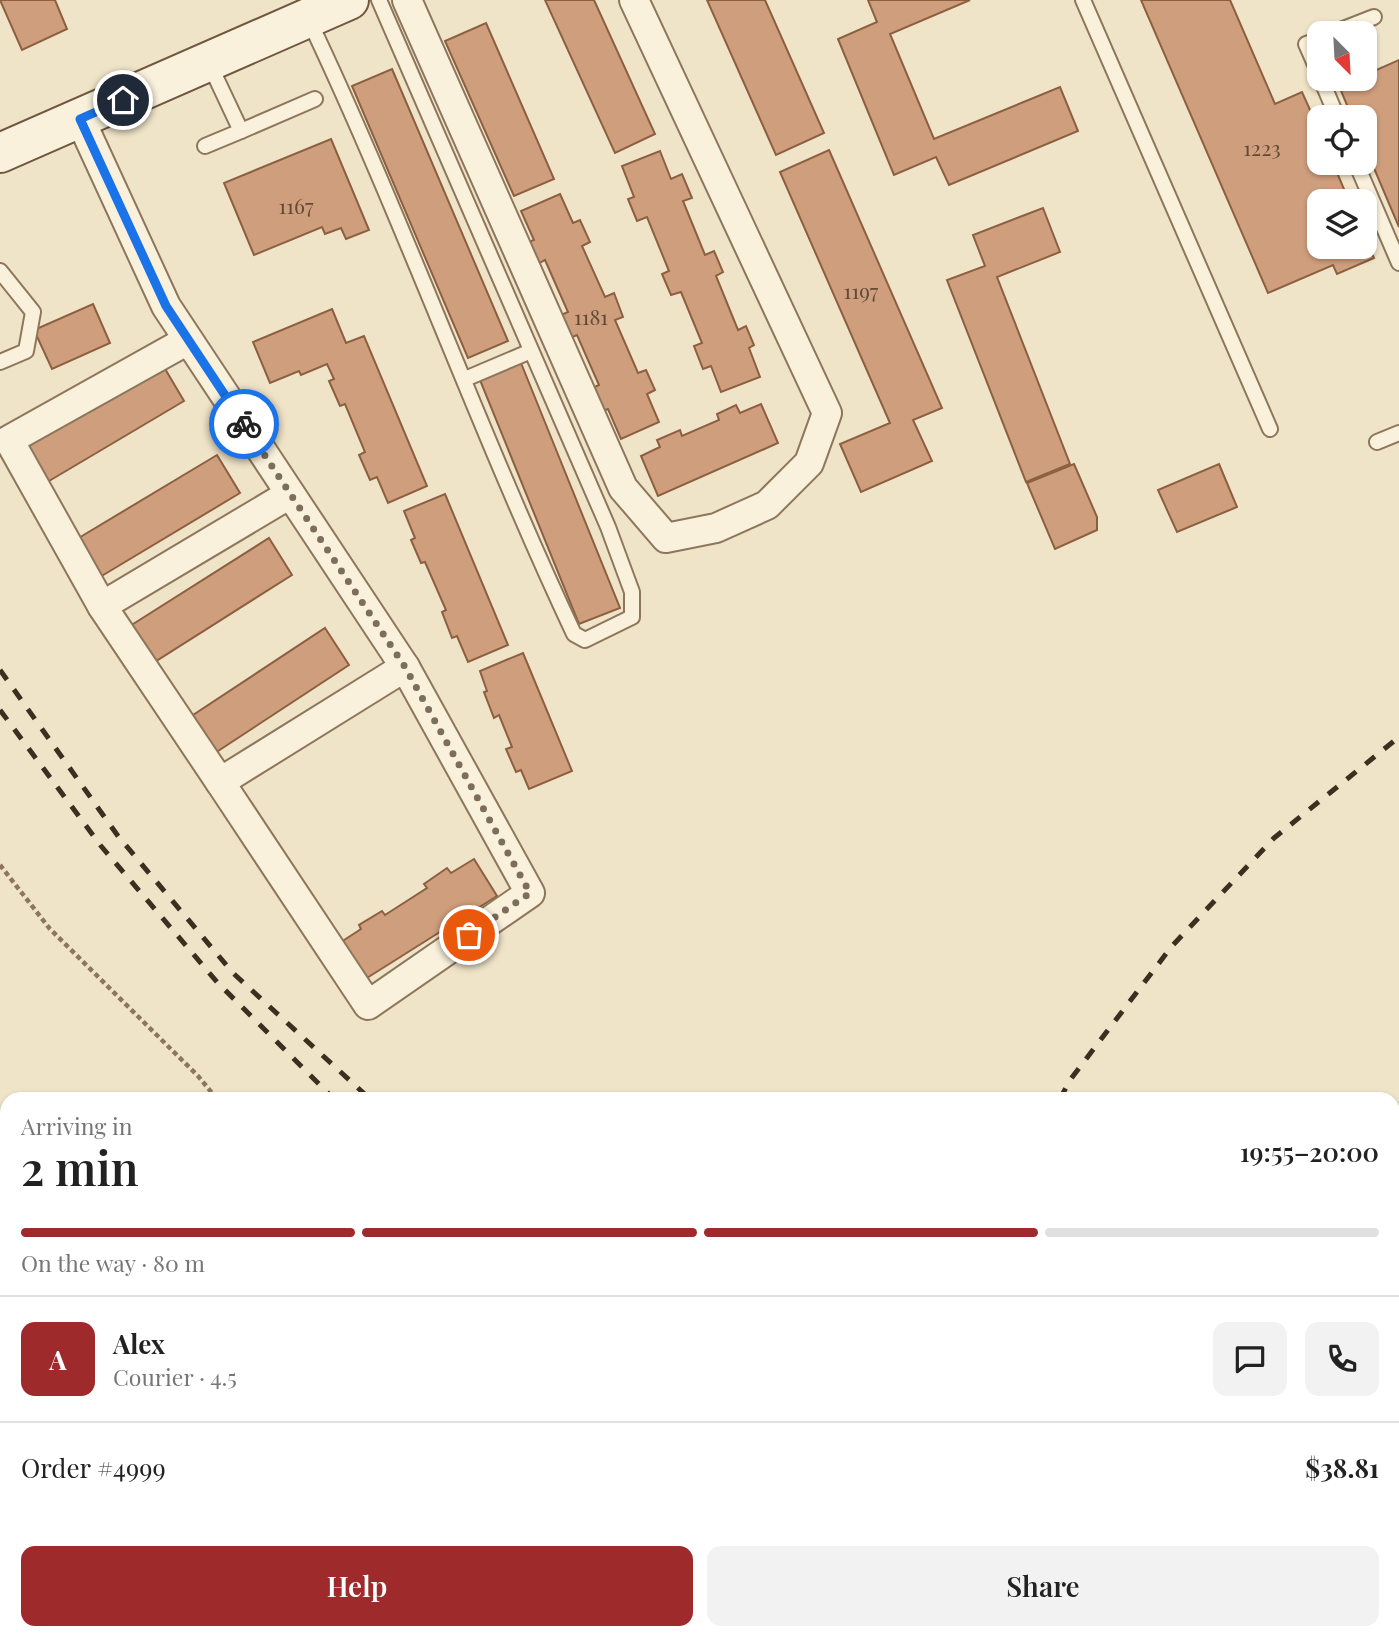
<!DOCTYPE html>
<meta charset="utf-8">
<style>
:root{--surface:#fff;--page:#f2f2f2;--text:#222;--muted:#767676;--line:#e0e0e0;--accent:#9e2a2b}
body{margin:0;font-family:"Playfair Display",serif;background:var(--page);color:var(--text);height:100vh;display:flex;flex-direction:column;font-size:26px;white-space:nowrap}
*{box-sizing:border-box;margin:0}
p{font-size:23px;color:var(--muted)}
.icon{flex:none;width:38px;height:38px;fill:none;stroke:currentColor;stroke-width:2;stroke-linecap:round;stroke-linejoin:round}
.map{position:relative;flex:1;overflow:hidden}
.panel{position:absolute;left:0px;top:1092px;width:1400px;height:548px;display:flex;flex-direction:column;background:var(--surface);border-radius:21px 21px 0 0;box-shadow:0 2px 5px #0004}
.panel>*{flex:none}
.needle{width:46px;rotate:156deg}
.tools{position:absolute;left:1307px;top:21px;display:grid;gap:14px}
.tools a{display:grid;place-items:center;width:70px;height:70px;border-radius:14px;background:var(--surface);box-shadow:0 2px 5px #0004;font-size:35px}
.pin{position:absolute;display:grid;place-items:center;width:60px;height:60px;color:#fff;margin:-30px;border:4px solid #fff;border-radius:50%;box-shadow:0 2px 7px #0007}
.courier{position:absolute;display:grid;place-items:center;width:70px;height:70px;margin:-35px;border:5px solid #1a73e8;border-radius:50%;background:#fff;color:#222;box-shadow:0 2px 9px #0007}
.summary em{font-style:normal;font-weight:600}
.summary div{display:flex;flex-direction:column-reverse}
.summary{display:flex;align-items:center;justify-content:space-between;height:119px;padding:0 21px}
h1{font-size:46px;font-weight:600;line-height:52px}
.bar{display:grid;grid-template-columns:repeat(4,1fr);gap:10px 7px;align-content:center;height:84px;padding:0 21px}
.bar i{height:9px;border-radius:5px;background:var(--line)}
.bar .on{background:var(--accent)}
.bar p{grid-column:span 4}
.line{display:flex;align-items:center;gap:18px;padding:0 21px;border-top:2px solid var(--line)}
.line div{flex:1}
.round{display:grid;place-items:center;flex:none;width:74px;height:74px;border-radius:14px;background:var(--page)}
.primary-button{display:flex;gap:14px;margin-top:auto;padding:14px 21px}
.primary-button a{flex:1;height:80px;border-radius:14px;background:var(--accent);color:#fff;font-size:28px;font-weight:600;line-height:80px;text-align:center}
.primary-button a+a{background:var(--page);color:var(--text)}
.map>svg:first-child{display:block}
.building{fill:#cf9f7d;stroke:#8d5f41;stroke-width:2}
.lines{fill:none;stroke-linecap:round;stroke-linejoin:round}
.service-casing{stroke:#8d765c;stroke-width:18}
.minor-casing{stroke:#8d765c;stroke-width:32}
.secondary-casing{stroke:#6f573f;stroke-width:42}
.path{stroke:#8d765c;stroke-width:4.5;stroke-dasharray:5 3.5;stroke-linecap:butt}
.service{stroke:#faf1dc;stroke-width:14}
.minor{stroke:#faf1dc;stroke-width:28}
.secondary{stroke:#faf1dc;stroke-width:38}
.rail{stroke:#3d2e20;stroke-width:5;stroke-dasharray:12 12;stroke-linecap:butt}
.done{stroke:#7c6e5b;stroke-width:7;stroke-dasharray:0 12.6}
.route{stroke:#1a73e8;stroke-width:9}
.labels{text-anchor:middle;dominant-baseline:central;stroke-width:6;stroke-linejoin:round;paint-order:stroke}
.number-label{font-size:21px;fill:#624a37}
</style>
<div class="map">
<svg width="1399" height="1639" viewBox="0 0 1399 1639">
<rect width="100%" height="100%" fill="#f0e4c8"/>
<g class="building">
<path d="M0,0H55L67,29L22,50Z"/>
<path d="M545,0H594L655,134L615,153Z"/>
<path d="M707,0H765L824,133L776,155Z"/>
<path d="M868,0H970L890,34L934,139L1060,87L1078,131L949,185L936,157L894,175L838,39L877,22Z"/>
<path d="M1141,0H1230L1275,104L1302,92L1320,132V163H1333L1349,201H1320V247H1365V238L1374,258L1337,274L1333,265L1268,293Z"/>
<path d="M486,23L554,179L514,196L445,41Z"/>
<path d="M1399,60V227L1365,147V117H1352L1339,86L1355,79H1365V75Z"/>
<path d="M392,69L508,341L468,358L352,86Z"/>
<path d="M331,139L369,230L346,239L341,228L325,234L322,227L254,255L224,183Z"/>
<path d="M829,150L942,408L913,420L932,461L861,492L840,444L890,423L780,172Z"/>
<path d="M660,151L671,179L682,174L692,198L683,201L705,255L714,251L723,272L716,276L738,330L746,326L754,345L749,348L760,377L721,392L711,366L703,369L694,346L702,343L681,292L671,295L662,274L669,271L647,217L637,221L628,199L634,197L622,166Z"/>
<path d="M560,194L573,223L580,220L590,242L582,246L605,297L614,293L623,317L615,320L638,373L646,370L655,390L647,394L659,422L621,439L608,409L600,412L590,389L599,385L577,335L568,339L559,316L568,312L545,260L536,265L526,243L534,240L521,211Z"/>
<path d="M1043,208L1060,252L997,277L1070,464L1026,482L947,280L985,266L973,235Z"/>
<path d="M93,304L110,343L52,369L34,330Z"/>
<path d="M332,309L346,343L364,336L427,486L388,503L377,477L370,480L359,455L365,452L345,404L340,406L329,381L334,379L327,364L301,375L299,371L270,383L253,342Z"/>
<path d="M161,362L184,401L44,484L21,446Z"/>
<path d="M521,363L620,608L579,624L480,380Z"/>
<path d="M761,404L778,443L658,496L641,456L660,447L657,440L680,430L682,436L719,420L717,414L736,405L740,413Z"/>
<path d="M217,455L240,493L100,577L77,539Z"/>
<path d="M1074,464L1097,517V530L1055,549L1027,483Z"/>
<path d="M1219,464L1237,507L1177,532L1158,490Z"/>
<path d="M445,494L508,645L468,662L457,636L452,638L442,612L446,610L425,562L421,563L411,540L415,538L404,511Z"/>
<path d="M269,538L292,575L153,663L130,626Z"/>
<path d="M325,628L349,665L212,755L187,719Z"/>
<path d="M523,653L572,771L529,789L521,770L516,772L506,749L512,747L499,715L494,718L484,692L487,691L480,671Z"/>
<path d="M474,859L497,896L359,983L335,946L361,929L359,925L382,911L385,915L427,888L424,884L447,868L451,873Z"/>
<path d="M0,1120L7,1123V1165L0,1163Z"/>
</g>
<g class="lines">
<g class="service-casing">
<g id="service">
<path d="M1083,0L1270,429"/>
<path d="M308,18C404,220 479,432 574,634L585,640L632,617V592L608,527L379,0"/>
<path d="M1333,33L1374,17"/>
<path d="M1320,39L1306,44L1320,76"/>
<path d="M1321,79L1337,117"/>
<path d="M241,131L315,99"/>
<path d="M205,146L241,131L209,63"/>
<path d="M1356,163L1399,263"/>
<path d="M0,271L33,312L26,351L0,362"/>
<path d="M465,379L531,351"/>
<path d="M1377,442L1399,433"/>
<path d="M256,1633L257,1639"/>
<path d="M331,1633L333,1639"/>
</g>
</g>
<g class="minor-casing">
<g id="minor">
<path d="M407,0L623,488L666,538L716,528L767,505L809,463L827,413L634,0"/>
<path d="M80,119L166,306L405,667L530,893L368,1005L220,782"/>
<path d="M188,340L9,440L102,606L290,494"/>
<path d="M102,606L220,782L405,667"/>
</g>
</g>
<g class="secondary-casing">
<path id="secondary" d="M0,153L349,0"/>
</g>
<g class="path">
<path d="M0,865L50,929L198,1076L217,1099"/>
<path d="M0,1317L7,1311"/>
<path d="M66,1639L69,1633"/>
</g>
<use href="#service" class="service"/>
<use href="#minor" class="minor"/>
<use href="#secondary" class="secondary"/>
<g class="rail">
<path d="M0,670L118,836L233,973L370,1099"/>
<path d="M0,710L101,846L217,982L334,1099"/>
<path d="M1060,1099L1070,1080L1172,946L1274,838L1399,737"/>
<path d="M1203,1633L1217,1639"/>
<path d="M1257,1633L1271,1639"/>
<path d="M907,1639L908,1633"/>
</g>
</g>
<g class="lines">
<path class="done" d="M244,424L405,667L530,893L469,935"/>
<path class="route" d="M123,100L80,119L166,306L244,424"/>
</g>
<g class="labels">
<g class="number-label">
<text x="1262" y="147">1223</text>
<text x="296" y="205">1167</text>
<text x="861" y="290">1197</text>
<text x="591" y="316">1181</text>
</g>
</g>
</svg>
<div class="tools">
<a><svg class="needle" viewBox="-14 -14 28 28"><path d="M0-13l5 13h-10z" fill="#e53935"/><path d="M0 13l5-13h-10z" fill="#767676"/></svg></a>
<a><svg class="icon" aria-label="locate" viewBox="0 0 24 24"><circle cx="12" cy="12" r="6"/><path d="M12 2v4M12 18v4M2 12h4M18 12h4"/></svg></a>
<a><svg class="icon" aria-label="layers" viewBox="0 0 24 24"><path d="M12 4l9 5-9 5-9-5zM3 14l9 5 9-5"/></svg></a>
</div>
<div class="pin" style="left:469px;top:935px;background:#ea580c"><svg class="icon" aria-label="bag" viewBox="0 0 24 24"><path d="M5 8h14l-1 12H6zM9 8a3 3 0 0 1 6 0"/></svg></div>
<div class="pin" style="left:123px;top:100px;background:#1f2937"><svg class="icon" aria-label="home" viewBox="0 0 24 24"><path d="M3 11l9-7 9 7M6 9v11h12V9"/></svg></div>
<div class="courier" style="left:244px;top:424px"><svg class="icon" aria-label="bike" viewBox="0 0 24 24"><circle cx="6" cy="16" r="4"/><circle cx="18" cy="16" r="4"/><path d="M6 16l4-8h5l3 8M10 8l3 8H6M13 5h3"/></svg></div>
<section class="panel">
<div class="summary"><div><h1>2 min</h1><p>Arriving in</p></div><em>19:55–20:00</em></div>
<div class="bar"><i class="on"></i><i class="on"></i><i class="on"></i><i></i><p>On the way · 80 m</p></div>
<div class="line" style="height:126px"><b class="round" style="background:var(--accent);color:#fff">A</b><div><b>Alex</b><p>Courier · 4.5</p></div><a class="round"><svg class="icon" aria-label="chat" viewBox="0 0 24 24"><path d="M4 5h16v11H9l-5 4z"/></svg></a><a class="round"><svg class="icon" aria-label="phone" viewBox="0 0 24 24"><path d="M5 4h4l2 5-3 2q2 4 5 5l2-3 5 2v4C11 20 4 13 5 4z"/></svg></a></div>
<div class="line" style="height:91px"><div>Order #4999</div><b>$38.81</b></div>
<div class="primary-button"><a>Help</a><a>Share</a></div>
</section>
</div>
